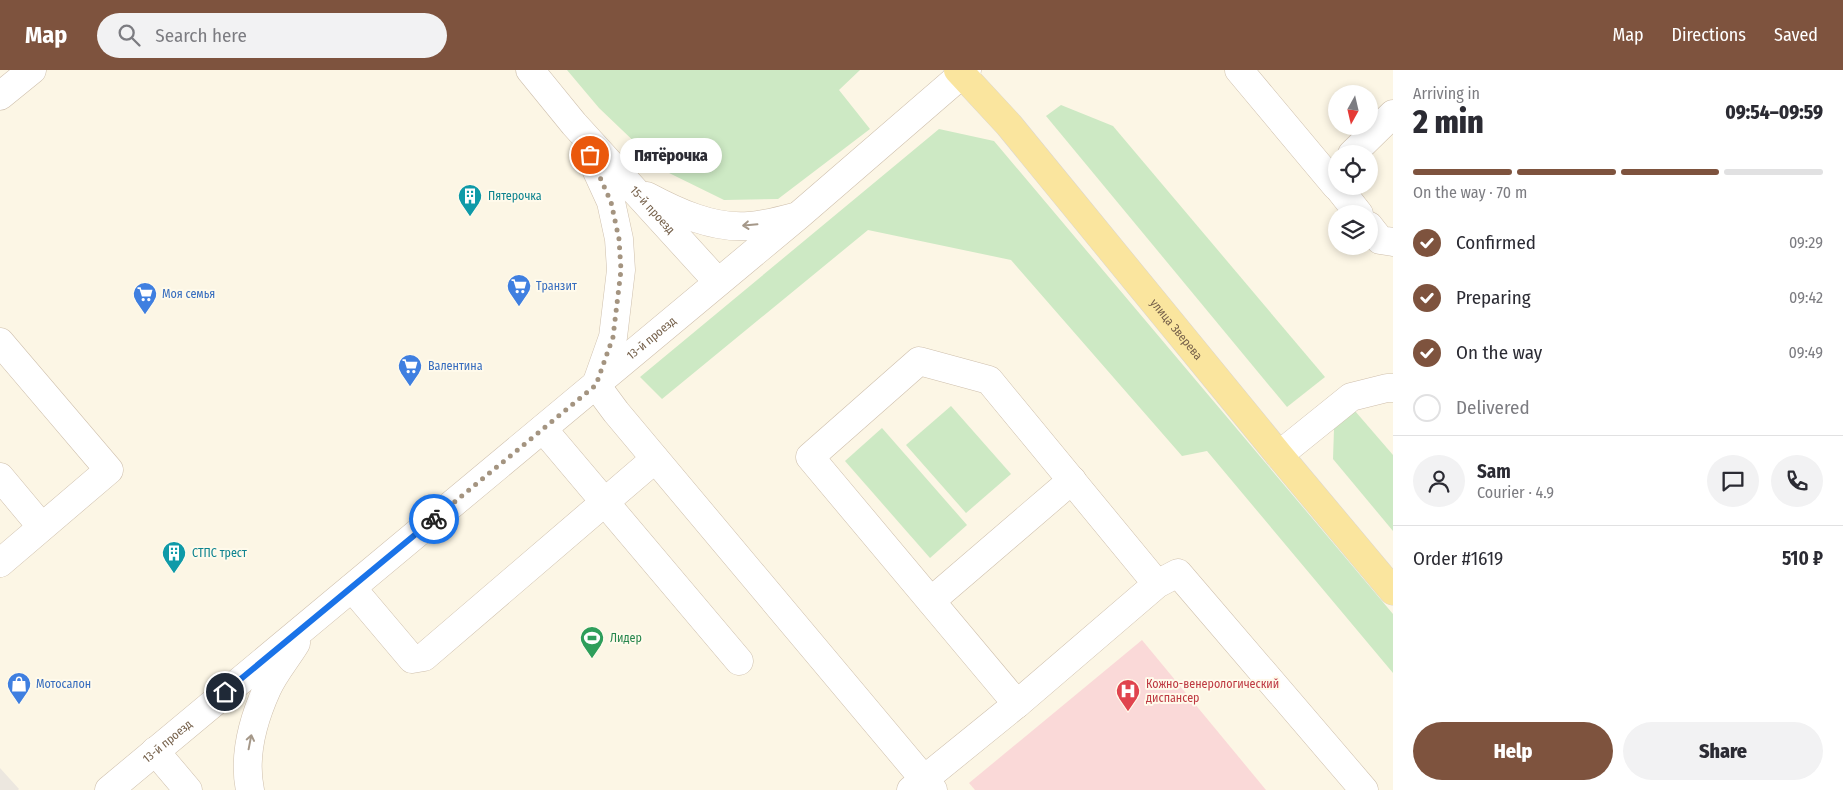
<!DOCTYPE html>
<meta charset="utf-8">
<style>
:root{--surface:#fff;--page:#f2f2f3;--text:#2b2b33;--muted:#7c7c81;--line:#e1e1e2;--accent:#7e533e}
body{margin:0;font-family:"Fira Sans Condensed",sans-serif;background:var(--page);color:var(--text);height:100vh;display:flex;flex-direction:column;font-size:19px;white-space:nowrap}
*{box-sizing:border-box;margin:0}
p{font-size:16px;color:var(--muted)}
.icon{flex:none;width:28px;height:28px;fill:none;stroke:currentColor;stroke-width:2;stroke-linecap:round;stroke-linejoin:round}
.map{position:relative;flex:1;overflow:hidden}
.drawer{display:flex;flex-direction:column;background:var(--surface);width:450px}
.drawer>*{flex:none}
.needle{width:32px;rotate:188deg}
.fabs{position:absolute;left:1328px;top:15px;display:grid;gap:10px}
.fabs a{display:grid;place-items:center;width:50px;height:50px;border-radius:50%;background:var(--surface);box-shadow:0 2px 8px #0003;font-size:25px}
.pin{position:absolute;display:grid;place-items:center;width:42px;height:42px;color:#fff;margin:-21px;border:2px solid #fff;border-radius:50%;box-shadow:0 1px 5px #0007}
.courier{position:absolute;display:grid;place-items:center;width:50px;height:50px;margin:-25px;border:4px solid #1a73e8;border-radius:50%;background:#fff;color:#222;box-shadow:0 1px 6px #0007}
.bubble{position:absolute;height:35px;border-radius:18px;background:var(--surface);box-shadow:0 2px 8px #0003;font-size:16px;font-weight:800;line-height:35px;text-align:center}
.head em{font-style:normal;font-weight:800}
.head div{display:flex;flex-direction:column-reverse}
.head{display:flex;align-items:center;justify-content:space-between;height:85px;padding:0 20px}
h1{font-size:32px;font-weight:800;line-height:38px}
.bar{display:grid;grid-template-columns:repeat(4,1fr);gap:8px 5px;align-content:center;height:60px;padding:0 20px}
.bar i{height:6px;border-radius:4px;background:var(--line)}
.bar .selected{background:var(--accent)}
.bar p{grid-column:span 4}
.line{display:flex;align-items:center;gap:12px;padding:0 20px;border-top:1px solid var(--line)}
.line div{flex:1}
.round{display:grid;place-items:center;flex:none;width:52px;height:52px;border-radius:26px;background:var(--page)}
ol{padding:0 20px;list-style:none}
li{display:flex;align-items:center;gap:15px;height:55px}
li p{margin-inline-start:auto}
li .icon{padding:5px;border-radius:50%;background:var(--accent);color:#fff;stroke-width:4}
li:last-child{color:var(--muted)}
li i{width:28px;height:28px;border:2px solid var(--line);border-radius:50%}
.cta{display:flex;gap:10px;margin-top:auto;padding:10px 20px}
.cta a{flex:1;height:58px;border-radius:30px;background:var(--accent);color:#fff;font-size:20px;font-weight:800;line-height:58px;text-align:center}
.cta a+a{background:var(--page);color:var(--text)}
header{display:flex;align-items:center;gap:30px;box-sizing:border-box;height:70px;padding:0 25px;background:var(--accent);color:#fff}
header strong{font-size:24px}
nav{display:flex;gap:28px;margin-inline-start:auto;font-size:18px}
.search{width:350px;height:45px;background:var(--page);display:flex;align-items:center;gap:12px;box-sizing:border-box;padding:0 18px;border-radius:28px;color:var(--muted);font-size:19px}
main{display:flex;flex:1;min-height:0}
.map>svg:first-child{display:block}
.industrial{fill:#ece7df}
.medical{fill:#fad9d8}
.green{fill:#cde9c4}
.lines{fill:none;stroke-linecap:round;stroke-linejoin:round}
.minor-casing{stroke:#cebfac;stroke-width:29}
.major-casing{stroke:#dbd6d0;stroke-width:29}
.minor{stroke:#fff;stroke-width:28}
.major{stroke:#fae59e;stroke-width:28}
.oneway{stroke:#a59889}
.done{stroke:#a49480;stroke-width:5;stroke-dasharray:0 9}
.route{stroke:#1a73e8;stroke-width:6}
.labels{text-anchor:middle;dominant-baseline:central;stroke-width:4;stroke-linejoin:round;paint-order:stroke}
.culture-label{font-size:12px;fill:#0d838f;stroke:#fffaeb;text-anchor:start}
.street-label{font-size:12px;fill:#75604a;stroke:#fffaeb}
.shop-label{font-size:12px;fill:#366cbe;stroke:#fffaeb;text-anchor:start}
.leisure-label{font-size:12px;fill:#27864d;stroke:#fffaeb;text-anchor:start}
.health-label{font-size:12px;fill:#be3a42;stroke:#fffaeb;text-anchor:start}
</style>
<header>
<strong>Map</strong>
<div class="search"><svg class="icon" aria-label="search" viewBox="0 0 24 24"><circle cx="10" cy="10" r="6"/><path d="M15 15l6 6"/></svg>Search here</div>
<nav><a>Map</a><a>Directions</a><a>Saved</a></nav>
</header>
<main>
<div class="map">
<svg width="1393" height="720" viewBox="0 0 1393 720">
<rect width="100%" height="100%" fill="#fcf6e5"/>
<path class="industrial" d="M0,698L19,719L18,720H0Z"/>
<path class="medical" d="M1142,570L1266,720H975L969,713Z"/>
<g class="green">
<path d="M567,0H860L839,20L870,59L778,129L724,130L665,101L599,38Z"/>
<path d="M1061,35L1113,56L1325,307L1287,337L1046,46Z"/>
<path d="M939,59L994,71L1393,544V603L1207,381L1182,386L1011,190L868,160L662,329L640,307Z"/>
<path d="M951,336L1011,404L966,443L906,375Z"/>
<path d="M1355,341L1393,385V461L1333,389L1334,359Z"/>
<path d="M882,358L967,455L930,488L845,391Z"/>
</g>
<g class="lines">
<g class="minor-casing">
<g id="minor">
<path id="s1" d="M530,0L574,54L718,212"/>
<path d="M1239,0L1336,116"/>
<path d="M0,26L32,0"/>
<path d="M589,84L611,132L619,169L621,200L613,267L596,315"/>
<path d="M1352,84L1393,44"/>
<path d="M1337,116L1359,144"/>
<path d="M647,126C677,142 713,159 749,156C764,155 779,151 794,147"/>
<path d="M1369,156L1380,170L1393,172"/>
<path d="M0,272L109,400L0,493"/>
<path d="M596,315L616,342L933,720"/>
<path d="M543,359L739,591"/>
<path d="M1279,385L1351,327L1387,318H1393"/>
<path d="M0,407L41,456"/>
<path d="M1157,514L989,310L919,291L810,387L1017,634L1157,514L1178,503L1364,720"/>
<path d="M352,518L412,589L424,587L655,389"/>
<path d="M931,531L1072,410"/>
<path d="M155,681L188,720"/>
<path id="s2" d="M109,720L798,146L967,0"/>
<path d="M250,720C243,686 253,650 267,619C274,603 287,588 296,573"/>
<path d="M911,720L1017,634"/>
</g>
</g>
<g class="major-casing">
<g id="major">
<path id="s3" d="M958,0L1009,55L1279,385L1393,521"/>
</g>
</g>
<use href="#minor" class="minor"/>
<use href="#major" class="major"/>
</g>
<defs><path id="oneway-shaft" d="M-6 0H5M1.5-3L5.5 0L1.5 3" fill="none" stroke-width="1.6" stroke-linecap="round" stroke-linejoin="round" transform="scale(1.25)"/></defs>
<g class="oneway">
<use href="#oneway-shaft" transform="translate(750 155) rotate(175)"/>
<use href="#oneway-shaft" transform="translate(250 672) rotate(-79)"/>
</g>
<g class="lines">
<path class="done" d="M434,449L596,315L613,267L621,200L619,169L611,132L590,85"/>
<path class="route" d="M225,622L434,449"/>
</g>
<defs>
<g id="building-pin" transform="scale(1.25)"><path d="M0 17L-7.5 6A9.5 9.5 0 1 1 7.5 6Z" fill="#0f9aa8" stroke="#fffaeb"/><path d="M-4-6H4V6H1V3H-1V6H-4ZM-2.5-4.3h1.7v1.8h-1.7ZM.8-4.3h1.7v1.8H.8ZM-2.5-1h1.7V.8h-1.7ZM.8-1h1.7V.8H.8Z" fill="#fff"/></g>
<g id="supermarket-pin" transform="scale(1.25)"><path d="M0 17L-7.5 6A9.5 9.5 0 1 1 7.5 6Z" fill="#3f7fe0" stroke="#fffaeb"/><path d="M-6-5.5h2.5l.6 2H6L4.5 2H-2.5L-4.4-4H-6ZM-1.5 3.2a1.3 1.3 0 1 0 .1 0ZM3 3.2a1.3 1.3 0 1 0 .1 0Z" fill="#fff"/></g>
<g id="stadium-pin" transform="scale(1.25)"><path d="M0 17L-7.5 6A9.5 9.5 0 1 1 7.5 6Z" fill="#2e9e5b" stroke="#fffaeb"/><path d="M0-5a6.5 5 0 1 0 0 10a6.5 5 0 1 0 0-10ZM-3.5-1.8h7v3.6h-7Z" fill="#fff"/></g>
<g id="shop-pin" transform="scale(1.25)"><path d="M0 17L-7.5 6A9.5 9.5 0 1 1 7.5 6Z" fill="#3f7fe0" stroke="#fffaeb"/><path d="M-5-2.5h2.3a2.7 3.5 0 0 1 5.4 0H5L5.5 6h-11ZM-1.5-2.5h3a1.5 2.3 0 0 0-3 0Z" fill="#fff"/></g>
<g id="hospital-pin" transform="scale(1.25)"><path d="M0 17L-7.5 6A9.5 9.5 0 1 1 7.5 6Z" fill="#e0444e" stroke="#fffaeb"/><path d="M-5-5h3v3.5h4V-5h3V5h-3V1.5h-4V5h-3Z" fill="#fff"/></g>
</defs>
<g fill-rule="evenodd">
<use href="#building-pin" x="470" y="126"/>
<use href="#supermarket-pin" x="519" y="216"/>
<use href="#supermarket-pin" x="145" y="224"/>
<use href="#supermarket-pin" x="410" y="296"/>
<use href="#building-pin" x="174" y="483"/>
<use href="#stadium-pin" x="592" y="568"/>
<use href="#shop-pin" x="19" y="614"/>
<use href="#hospital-pin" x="1128" y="621"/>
</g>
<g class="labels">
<g class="culture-label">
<text x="488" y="126">Пятерочка</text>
<text x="192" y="483">СТПС трест</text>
</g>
<g class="street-label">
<text stroke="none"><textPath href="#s1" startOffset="186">15-й проезд</textPath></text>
<text stroke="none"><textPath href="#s3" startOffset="339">улица Зверева</textPath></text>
<text stroke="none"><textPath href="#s2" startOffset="706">13-й проезд</textPath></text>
<text stroke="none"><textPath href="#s2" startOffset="76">13-й проезд</textPath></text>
</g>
<g class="shop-label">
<text x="536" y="216">Транзит</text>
<text x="162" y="224">Моя семья</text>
<text x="428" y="296">Валентина</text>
<text x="36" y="614">Мотосалон</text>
</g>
<g class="leisure-label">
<text x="610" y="568">Лидер</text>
</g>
<g class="health-label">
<text x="1146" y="614">Кожно-венерологический<tspan x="1146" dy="14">диспансер</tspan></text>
</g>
</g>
</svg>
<div class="fabs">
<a><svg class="needle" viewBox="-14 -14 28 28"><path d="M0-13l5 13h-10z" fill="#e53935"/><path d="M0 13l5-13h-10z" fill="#7c7c81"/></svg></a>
<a><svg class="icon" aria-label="locate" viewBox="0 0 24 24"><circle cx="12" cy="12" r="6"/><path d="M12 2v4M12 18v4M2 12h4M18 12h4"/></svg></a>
<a><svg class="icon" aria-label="layers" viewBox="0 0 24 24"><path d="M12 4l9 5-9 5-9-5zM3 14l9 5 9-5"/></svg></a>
</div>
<div class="pin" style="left:590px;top:85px;background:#ea580c"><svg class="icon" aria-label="bag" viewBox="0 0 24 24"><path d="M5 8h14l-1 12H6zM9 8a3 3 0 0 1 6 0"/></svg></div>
<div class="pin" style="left:225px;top:622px;background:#1f2937"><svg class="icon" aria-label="home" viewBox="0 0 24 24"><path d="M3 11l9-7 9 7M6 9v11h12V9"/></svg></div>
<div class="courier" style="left:434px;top:449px"><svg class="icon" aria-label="bike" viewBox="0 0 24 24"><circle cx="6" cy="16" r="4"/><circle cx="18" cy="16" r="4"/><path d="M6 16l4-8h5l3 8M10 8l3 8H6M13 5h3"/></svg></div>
<div class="bubble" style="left:620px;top:68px;width:102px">Пятёрочка</div>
</div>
<section class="drawer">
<div class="head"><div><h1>2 min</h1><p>Arriving in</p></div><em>09:54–09:59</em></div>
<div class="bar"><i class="selected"></i><i class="selected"></i><i class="selected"></i><i></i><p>On the way · 70 m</p></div>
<ol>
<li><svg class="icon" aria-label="check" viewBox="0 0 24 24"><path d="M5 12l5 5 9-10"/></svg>Confirmed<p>09:29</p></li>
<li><svg class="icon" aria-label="check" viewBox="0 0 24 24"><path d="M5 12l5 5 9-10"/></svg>Preparing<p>09:42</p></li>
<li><svg class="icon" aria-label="check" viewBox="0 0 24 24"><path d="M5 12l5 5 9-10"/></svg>On the way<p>09:49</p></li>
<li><i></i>Delivered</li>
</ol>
<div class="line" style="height:90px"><a class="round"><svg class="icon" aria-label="person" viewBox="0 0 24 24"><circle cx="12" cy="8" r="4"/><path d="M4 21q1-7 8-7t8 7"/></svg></a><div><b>Sam</b><p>Courier · 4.9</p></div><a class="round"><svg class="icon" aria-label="chat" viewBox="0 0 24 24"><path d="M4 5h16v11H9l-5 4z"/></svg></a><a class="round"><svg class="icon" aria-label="phone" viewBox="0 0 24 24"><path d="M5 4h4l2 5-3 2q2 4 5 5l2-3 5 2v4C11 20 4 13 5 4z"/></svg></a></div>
<div class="line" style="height:65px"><div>Order #1619</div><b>510 ₽</b></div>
<div class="cta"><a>Help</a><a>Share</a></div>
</section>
</main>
